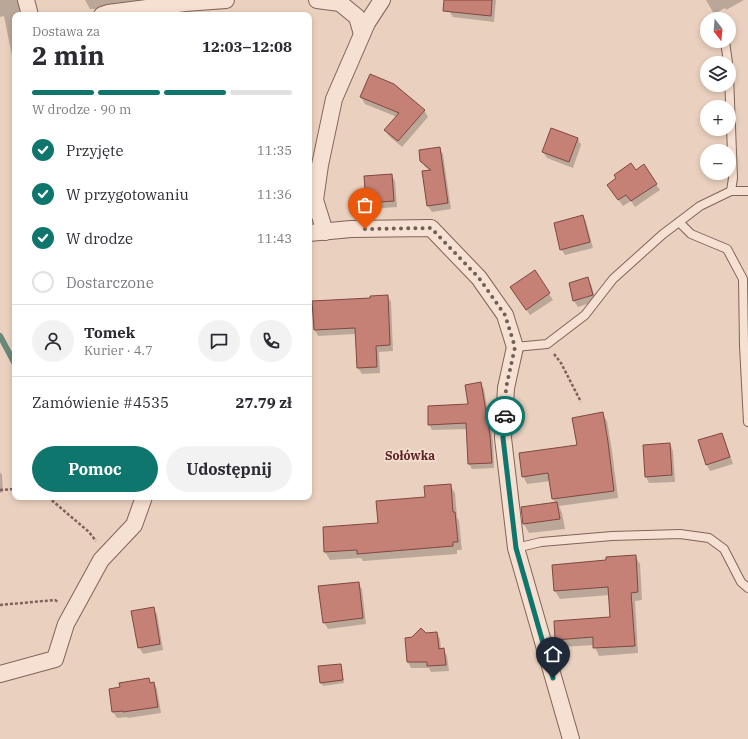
<!DOCTYPE html>
<html lang="pl">
<meta charset="utf-8">
<style>
:root{--surface:#fff;--page:#f2f2f3;--text:#2b2b33;--muted:#7c7c81;--line:#e1e1e2;--accent:#0f766e}
body{margin:0;font-family:"IBM Plex Serif",serif;background:var(--page);color:var(--text);height:100vh;display:flex;flex-direction:column;font-size:15px;white-space:nowrap}
*{box-sizing:border-box;margin:0}
p{font-size:13px;color:var(--muted)}
.icon{flex:none;width:22px;height:22px;fill:none;stroke:currentColor;stroke-width:2;stroke-linecap:round;stroke-linejoin:round}
.map{position:relative;flex:1;overflow:hidden}
.details{position:absolute;left:12px;top:12px;width:300px;height:488px;display:flex;flex-direction:column;background:var(--surface);border-radius:8px;box-shadow:0 2px 6px #0003}
.details>*{flex:none}
.needle{width:26px;rotate:164deg}
.controls{position:absolute;left:700px;top:12px;display:grid;gap:8px}
.controls a{display:grid;place-items:center;width:36px;height:36px;border-radius:50%;background:var(--surface);box-shadow:0 2px 6px #0003;font-size:20px}
.pin{position:absolute;display:grid;place-items:center;width:34px;height:34px;color:#fff;margin:-41px -17px;border-radius:50% 50% 50% 0;rotate:-45deg;box-shadow:0 0 4px #0007}
.pin .icon{rotate:45deg}
.courier{position:absolute;display:grid;place-items:center;width:40px;height:40px;margin:-20px;border:3px solid #0f766e;border-radius:50%;background:#fff;color:#222;box-shadow:0 1px 5px #0007}
.headline em{font-style:normal;font-weight:700}
.headline div{display:flex;flex-direction:column-reverse}
.headline{display:flex;align-items:center;justify-content:space-between;height:68px;padding:0 20px}
h1{font-size:26px;font-weight:700;line-height:30px}
.bar{display:grid;grid-template-columns:repeat(4,1fr);gap:6px 4px;align-content:center;height:48px;padding:0 20px}
.bar i{height:5px;border-radius:3px;background:var(--line)}
.bar .current{background:var(--accent)}
.bar p{grid-column:span 4}
.line{display:flex;align-items:center;gap:10px;padding:0 20px;border-top:1px solid var(--line)}
.line div{flex:1}
.round{display:grid;place-items:center;flex:none;width:42px;height:42px;border-radius:21px;background:var(--page)}
ol{padding:0 20px;list-style:none}
li{display:flex;align-items:center;gap:12px;height:44px}
li p{margin-inline-start:auto}
li .icon{padding:4px;border-radius:50%;background:var(--accent);color:#fff;stroke-width:4}
li:last-child{color:var(--muted)}
li i{width:22px;height:22px;border:2px solid var(--line);border-radius:50%}
.button{display:flex;gap:8px;margin-top:auto;padding:8px 20px}
.button a{flex:1;height:46px;border-radius:24px;background:var(--accent);color:#fff;font-size:16px;font-weight:700;line-height:46px;text-align:center}
.button a+a{background:var(--page);color:var(--text)}
.map>svg:first-child{display:block}
.shadow{fill:#0003}
.lines{fill:none;stroke-linecap:round;stroke-linejoin:round}
.stream{stroke:#6a8978;stroke-width:6}
.building{fill:#c68177;stroke:#7f4740}
.lane-casing{stroke:#816359;stroke-width:10}
.street-casing{stroke:#816359;stroke-width:18}
.path{stroke:#816359;stroke-width:2.5;stroke-dasharray:3 2;stroke-linecap:butt}
.lane{stroke:#f6e0d1;stroke-width:8}
.street{stroke:#f6e0d1;stroke-width:16}
.done{stroke:#725e55;stroke-width:4;stroke-dasharray:0 7.2}
.route{stroke:#0f766e;stroke-width:5}
.labels{text-anchor:middle;dominant-baseline:central;stroke-width:3.5;stroke-linejoin:round;paint-order:stroke}
.neighbourhood-label{font-size:12px;font-weight:bold;fill:#5c1e23;stroke:#f2ddce}
</style>
<div class="map">
<svg width="748" height="739" viewBox="0 0 748 739">
<rect width="100%" height="100%" fill="#ead1bf"/>
<g class="shadow">
<path d="M0,0H19L20,15H15V61L12,56L4,16L0,17Z"/>
<path d="M85,0H146V8L90,9Z"/>
<path d="M450,0H496L494,22L453,17L449,11Z"/>
<path d="M706,0H744L726,10L725,8L714,14Z"/>
<path d="M361,97L424,110L428,117L402,147L389,136L385,130L397,117L365,104Z"/>
<path d="M552,129L578,139L581,145L573,168L547,158L543,152Z"/>
<path d="M439,148L443,154L451,209L432,212L428,206L430,171L425,167L421,160Z"/>
<path d="M635,172L656,184L660,190L635,207L631,201L623,206L612,191Z"/>
<path d="M391,175L395,181L397,207L371,209L367,203L365,177Z"/>
<path d="M583,216L586,222L593,248L565,255L561,249Z"/>
<path d="M534,271L553,300L530,315L515,293Z"/>
<path d="M587,278L591,284L596,301L578,307L574,301Z"/>
<path d="M387,296L391,302L393,351L379,352L380,373L362,374L358,368L356,334L318,336L315,330L371,299Z"/>
<path d="M481,383L484,389L493,441L494,468L472,469L469,464L467,429L432,430L429,424L469,405Z"/>
<path d="M602,413L607,421L612,451L618,498L559,506L562,513L565,529L529,533L524,524L556,504L553,499L551,481L527,484L523,476L578,446Z"/>
<path d="M722,434L725,440L733,464L710,471L707,465Z"/>
<path d="M670,444L673,451L675,482L649,483L646,477L644,446Z"/>
<path d="M0,472L2,475L3,492L0,493Z"/>
<path d="M450,485L455,493L457,517L459,521L462,550H457V554L363,561L361,558L330,560L325,552L324,528L379,524Z"/>
<path d="M635,556L640,564L642,600L635,601L638,653L599,656L594,645L561,647L556,639L611,618L610,595L560,599L555,591L553,566L607,561Z"/>
<path d="M358,583L362,589L366,624L328,629L324,622Z"/>
<path d="M153,608L157,614L163,650L143,654L139,647Z"/>
<path d="M437,633L440,639L441,650H444L447,656L449,671L431,672L429,668H411L408,662L425,634Z"/>
<path d="M340,665L342,668L344,683L323,686L321,683L319,667Z"/>
<path d="M149,680L151,684L154,683L157,689L161,713L128,718L127,717L117,718L113,712Z"/>
</g>
<g class="lines">
<path class="stream" d="M0,336L15,364"/>
</g>
<g class="building">
<path d="M444,0H492L491,16L443,11Z"/>
<path d="M370,74L394,84L425,110L398,141L384,130L399,113L360,97Z"/>
<path d="M551,128L578,138L569,162L542,152Z"/>
<path d="M440,147L448,203L427,206L422,171L431,170L420,161L419,150Z"/>
<path d="M631,163L636,170L644,164L657,184L631,201L626,195L618,200L607,185L616,178L614,175Z"/>
<path d="M392,174L394,201L366,203L364,176Z"/>
<path d="M583,215L590,242L560,250L554,223Z"/>
<path d="M535,270L550,293L526,310L510,287Z"/>
<path d="M588,277L593,295L573,301L569,283Z"/>
<path d="M388,295L390,345L376,346L377,367L357,368L355,328L314,330L312,301L370,298V296Z"/>
<path d="M481,382L490,435L492,463L468,464L466,423L428,425V406L468,404L465,385Z"/>
<path d="M603,412L608,442L614,491L552,499L548,473L522,477L519,453L577,445L572,418Z"/>
<path d="M722,433L730,457L706,465L698,440Z"/>
<path d="M670,443L672,475L645,477L643,445Z"/>
<path d="M451,484L453,512H455L458,542H453V546L357,554V550L324,552L323,527L378,523L376,501L425,497L424,486Z"/>
<path d="M557,502L560,519L523,524L521,507Z"/>
<path d="M636,555L638,592L631,593L635,646L593,648V637L555,640L554,621L610,617L608,587L554,591L552,565L606,560V557Z"/>
<path d="M359,582L363,618L323,623L318,586Z"/>
<path d="M154,607L160,644L138,648L131,611Z"/>
<path d="M421,628L426,633L437,632L439,649L444,648L446,665L427,666V662H407L405,638L412,637Z"/>
<path d="M341,664L343,680L320,683L318,666Z"/>
<path d="M149,678L150,683L154,682L158,707L123,712V711L112,712L109,689L120,687L119,683Z"/>
</g>
<g class="lines">
<g class="lane-casing">
<g id="lane">
<path d="M725,41L728,63"/>
<path d="M729,76L733,178L731,191"/>
<path d="M679,222L691,234L727,249L743,279L744,346L748,422"/>
<path d="M515,347L547,344L585,315L613,279L663,234L679,222L700,206L731,191H748"/>
<path d="M516,548L541,542L612,536L680,534L709,538L724,549L741,582L748,588"/>
</g>
</g>
<g class="street-casing">
<g id="street">
<path d="M26,0L30,15"/>
<path d="M317,0L340,3L357,17L362,34"/>
<path d="M102,15L108,13L185,3L226,0"/>
<path d="M325,232L315,200L320,165L334,99L367,23L382,0"/>
<path d="M309,233L351,229L431,228L479,278L505,315L515,347L506,388L503,438L516,548L571,739"/>
<path d="M0,674L55,659L66,624L101,560L134,525L144,497"/>
</g>
</g>
<g class="path">
<path d="M554,354L561,363L581,402"/>
<path d="M0,490L15,489"/>
<path d="M48,497L89,532L96,541"/>
<path d="M0,605L55,600L58,602"/>
</g>
<use href="#lane" class="lane"/>
<use href="#street" class="street"/>
</g>
<g class="lines">
<path class="done" d="M365,229L431,228L479,278L505,315L515,347L506,388L505,416"/>
<path class="route" d="M505,416L503,438L516,548L553,678"/>
</g>
<g class="labels">
<g class="neighbourhood-label">
<text x="410" y="455">Sołówka</text>
</g>
</g>
</svg>
<div class="controls">
<a><svg class="needle" viewBox="-14 -14 28 28"><path d="M0-13l5 13h-10z" fill="#e53935"/><path d="M0 13l5-13h-10z" fill="#7c7c81"/></svg></a>
<a><svg class="icon" aria-label="layers" viewBox="0 0 24 24"><path d="M12 4l9 5-9 5-9-5zM3 14l9 5 9-5"/></svg></a>
<a>+</a>
<a>−</a>
</div>
<div class="pin" style="left:365px;top:229px;background:#ea580c"><svg class="icon" aria-label="bag" viewBox="0 0 24 24"><path d="M5 8h14l-1 12H6zM9 8a3 3 0 0 1 6 0"/></svg></div>
<div class="pin" style="left:553px;top:678px;background:#1f2937"><svg class="icon" aria-label="home" viewBox="0 0 24 24"><path d="M3 11l9-7 9 7M6 9v11h12V9"/></svg></div>
<div class="courier" style="left:505px;top:416px"><svg class="icon" aria-label="car" viewBox="0 0 24 24"><path d="M5 17H2v-5l4-1 3-4h7l3 4 3 1v5h-3M9 17h6M6 11h13"/><circle cx="7" cy="17" r="2"/><circle cx="17" cy="17" r="2"/></svg></div>
<section class="details">
<div class="headline"><div><h1>2 min</h1><p>Dostawa za</p></div><em>12:03–12:08</em></div>
<div class="bar"><i class="current"></i><i class="current"></i><i class="current"></i><i></i><p>W drodze · 90 m</p></div>
<ol>
<li><svg class="icon" aria-label="check" viewBox="0 0 24 24"><path d="M5 12l5 5 9-10"/></svg>Przyjęte<p>11:35</p></li>
<li><svg class="icon" aria-label="check" viewBox="0 0 24 24"><path d="M5 12l5 5 9-10"/></svg>W przygotowaniu<p>11:36</p></li>
<li><svg class="icon" aria-label="check" viewBox="0 0 24 24"><path d="M5 12l5 5 9-10"/></svg>W drodze<p>11:43</p></li>
<li><i></i>Dostarczone</li>
</ol>
<div class="line" style="height:72px"><a class="round"><svg class="icon" aria-label="person" viewBox="0 0 24 24"><circle cx="12" cy="8" r="4"/><path d="M4 21q1-7 8-7t8 7"/></svg></a><div><b>Tomek</b><p>Kurier · 4.7</p></div><a class="round"><svg class="icon" aria-label="chat" viewBox="0 0 24 24"><path d="M4 5h16v11H9l-5 4z"/></svg></a><a class="round"><svg class="icon" aria-label="phone" viewBox="0 0 24 24"><path d="M5 4h4l2 5-3 2q2 4 5 5l2-3 5 2v4C11 20 4 13 5 4z"/></svg></a></div>
<div class="line" style="height:52px"><div>Zamówienie #4535</div><b>27.79 zł</b></div>
<div class="button"><a>Pomoc</a><a>Udostępnij</a></div>
</section>
</div>
